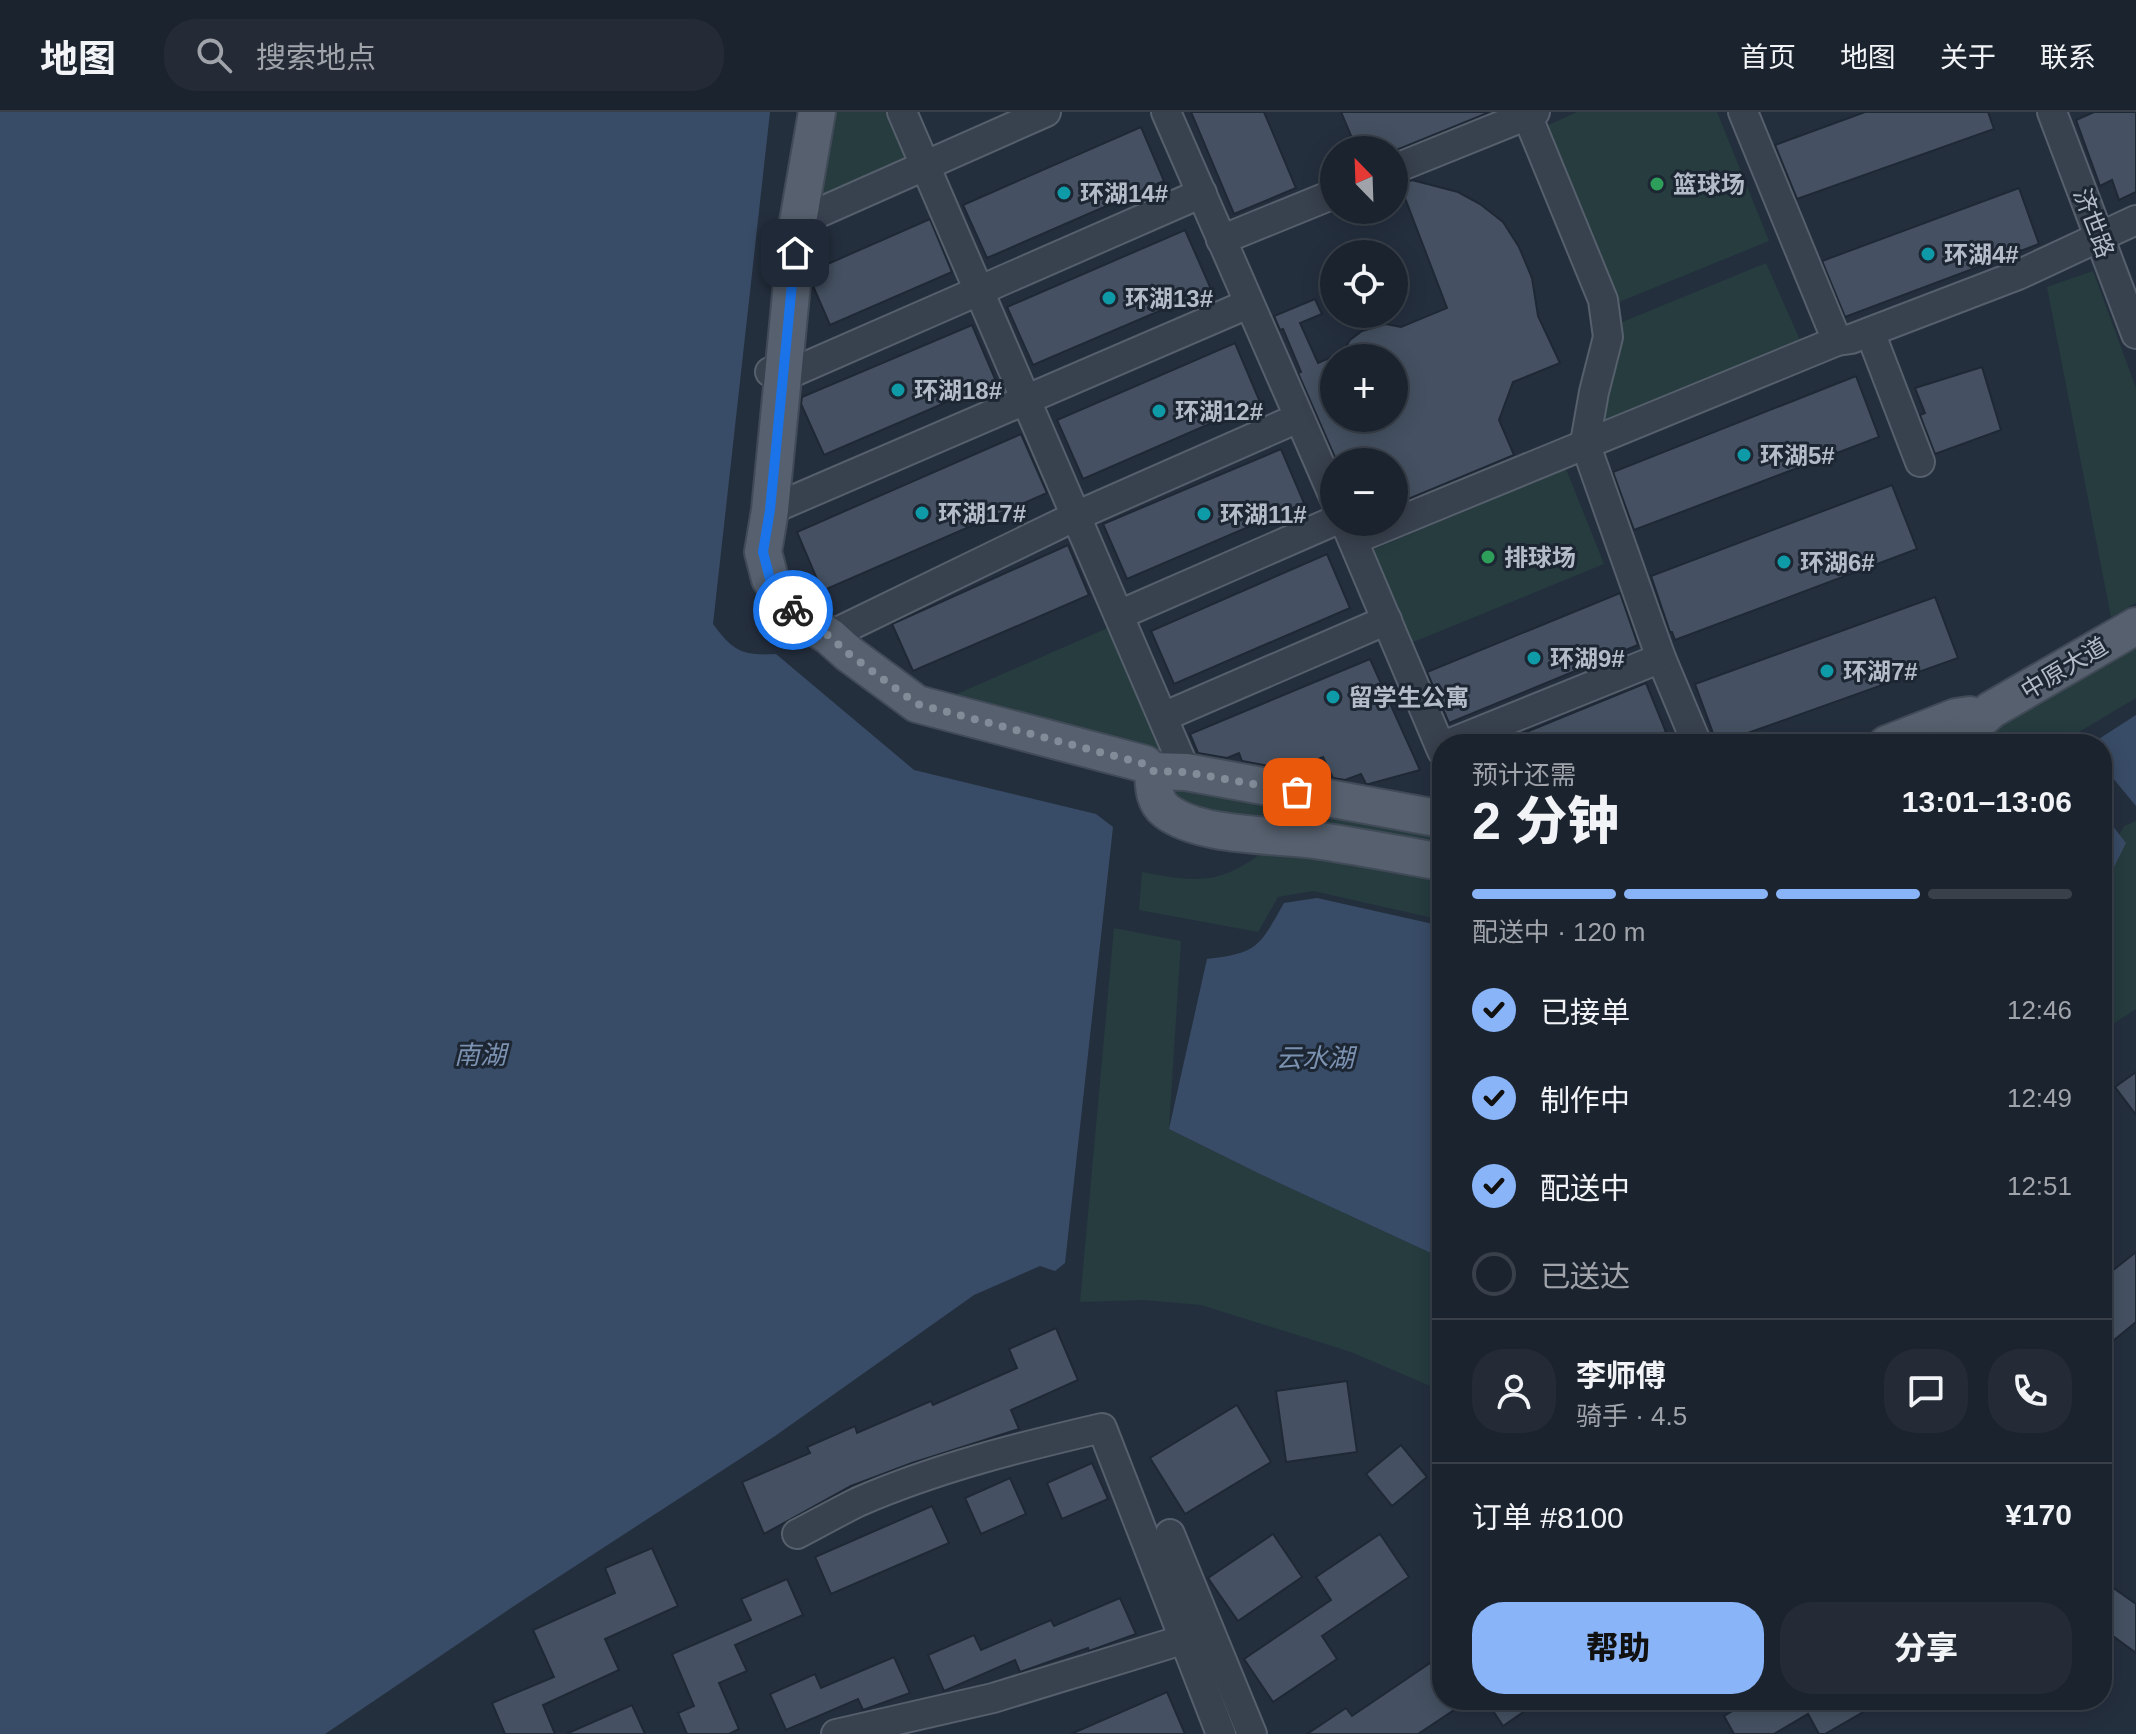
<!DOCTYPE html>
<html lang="zh">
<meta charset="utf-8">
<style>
:root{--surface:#1b232e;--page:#242b36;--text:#f1f3f6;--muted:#a0a4aa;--line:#39404a;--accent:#8ab4f8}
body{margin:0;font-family:Helvetica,"Noto Sans SC",sans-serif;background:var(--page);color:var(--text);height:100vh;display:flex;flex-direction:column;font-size:30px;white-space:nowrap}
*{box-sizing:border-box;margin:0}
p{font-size:26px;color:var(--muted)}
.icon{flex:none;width:44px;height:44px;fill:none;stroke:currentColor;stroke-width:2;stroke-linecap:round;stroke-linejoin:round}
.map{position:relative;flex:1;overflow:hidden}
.sheet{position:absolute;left:1432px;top:622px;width:680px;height:976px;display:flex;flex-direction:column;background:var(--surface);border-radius:32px;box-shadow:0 4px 20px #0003,0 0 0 2px var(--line)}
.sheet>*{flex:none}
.needle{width:52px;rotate:337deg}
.fabs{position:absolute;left:1320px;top:24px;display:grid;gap:16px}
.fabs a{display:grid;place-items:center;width:88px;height:88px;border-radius:50%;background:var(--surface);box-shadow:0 4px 20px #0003,0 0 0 2px var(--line);font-size:40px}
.pin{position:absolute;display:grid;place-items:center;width:68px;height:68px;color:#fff;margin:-34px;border-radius:16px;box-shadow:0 4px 12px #0006}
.courier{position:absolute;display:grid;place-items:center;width:80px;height:80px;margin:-40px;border:6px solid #1a73e8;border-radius:50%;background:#fff;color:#222;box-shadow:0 2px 10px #0007}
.summary em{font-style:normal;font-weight:800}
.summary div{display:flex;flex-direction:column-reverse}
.summary{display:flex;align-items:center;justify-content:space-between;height:136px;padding:0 40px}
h1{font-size:52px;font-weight:800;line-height:60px}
.bar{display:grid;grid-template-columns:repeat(4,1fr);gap:12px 8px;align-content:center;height:96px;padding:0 40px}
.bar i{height:10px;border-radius:6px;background:var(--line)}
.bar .current{background:var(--accent)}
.bar p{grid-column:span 4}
.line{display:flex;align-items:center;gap:20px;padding:0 40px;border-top:2px solid var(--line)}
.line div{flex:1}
.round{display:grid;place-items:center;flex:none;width:84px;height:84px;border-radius:32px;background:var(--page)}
ol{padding:0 40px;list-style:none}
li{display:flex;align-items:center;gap:24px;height:88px}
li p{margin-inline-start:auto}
li .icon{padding:8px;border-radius:50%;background:var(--accent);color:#111;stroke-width:4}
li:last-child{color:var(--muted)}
li i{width:44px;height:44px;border:4px solid var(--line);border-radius:50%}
.button{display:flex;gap:16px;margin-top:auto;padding:16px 40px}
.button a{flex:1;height:92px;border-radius:32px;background:var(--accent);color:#111;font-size:32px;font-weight:800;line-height:92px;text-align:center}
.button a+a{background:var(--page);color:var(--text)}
header{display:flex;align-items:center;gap:48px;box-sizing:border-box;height:112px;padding:0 40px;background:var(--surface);border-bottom:2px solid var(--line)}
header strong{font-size:38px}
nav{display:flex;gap:44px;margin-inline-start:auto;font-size:28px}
.search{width:560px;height:72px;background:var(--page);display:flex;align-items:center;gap:20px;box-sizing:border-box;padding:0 28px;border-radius:32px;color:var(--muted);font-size:30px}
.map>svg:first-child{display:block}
.green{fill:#263c3f}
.water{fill:#394c67}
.building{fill:#455162;stroke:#1f2835;stroke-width:2}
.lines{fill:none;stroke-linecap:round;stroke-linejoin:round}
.minor-casing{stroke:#565f6c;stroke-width:32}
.major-casing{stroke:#414a57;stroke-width:40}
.minor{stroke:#38414e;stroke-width:28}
.major{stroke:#56606e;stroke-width:36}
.done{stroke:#828b98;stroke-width:8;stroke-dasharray:0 14.4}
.route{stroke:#1a73e8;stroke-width:10}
.leisure-dot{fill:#2e9e5b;stroke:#1d2633;stroke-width:3}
.culture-dot{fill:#0f9aa8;stroke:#1d2633;stroke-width:3}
.labels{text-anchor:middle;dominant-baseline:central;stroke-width:6;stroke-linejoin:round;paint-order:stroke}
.poi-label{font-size:24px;font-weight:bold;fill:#b4bcc9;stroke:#1d2633;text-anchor:start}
.street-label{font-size:24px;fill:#b4bcc9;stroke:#1d2633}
.water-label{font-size:26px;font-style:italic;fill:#7c92b1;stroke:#1d2633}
</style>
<header>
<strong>地图</strong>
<div class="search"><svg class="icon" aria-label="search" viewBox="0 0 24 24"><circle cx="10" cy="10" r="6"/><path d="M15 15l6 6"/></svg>搜索地点</div>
<nav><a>首页</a><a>地图</a><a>关于</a><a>联系</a></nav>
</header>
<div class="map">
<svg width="2136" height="1622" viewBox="0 0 2136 1622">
<rect width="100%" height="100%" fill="#242f3e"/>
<g class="green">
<path d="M830,0H898L920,52L816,97Z"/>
<path d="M1577,0H1717L1769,129L1619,190L1544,15Z"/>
<path d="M1766,151L1800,228L1601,312L1615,213Z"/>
<path d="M2093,159L2136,276V491L2111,505L2047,175Z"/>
<path d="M1566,357L1604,452L1411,531L1372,438Z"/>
<path d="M1110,515L1172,651L934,592Z"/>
<path d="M2136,535V586L2059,632H1957Z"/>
<path d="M1166,677H1184L1442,715V744L1181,698Z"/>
<path d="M2136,709V897L2102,919V754L2124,714Z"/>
<path d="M1278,729L1442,755V808L1313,779L1278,785L1258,820L1139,798L1142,760C1208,773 1224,771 1278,729Z"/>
<path d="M1114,816L1181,829L1169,1017L1262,1063L1433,1142L1442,1141V1279L1351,1240L1201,1193L1143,1188L1080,1190Z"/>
</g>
<g class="water">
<path d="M0,0H770L713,512C733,539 742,544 776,542L914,658L1096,702L1113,715L1065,1151L1055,1159L1040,1154L974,1183L775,1324L520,1490L325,1622H0Z"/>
<path d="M2136,603V694L2102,653V632H2091Z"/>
<path d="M2102,700L2126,731L2102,779Z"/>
<path d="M1317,786L1442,814V1141L1433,1142L1262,1063L1169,1017L1207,847C1258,841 1259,835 1284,791Z"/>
</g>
<g class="building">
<path d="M1191,0H1264L1296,76L1234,102Z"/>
<path d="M1341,0H1490L1394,39L1357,38Z"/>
<path d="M1865,0H1988L1994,17L1797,87L1775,33Z"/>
<path d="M2094,0H2136V80L2119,88L2112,68L2100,74L2076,8Z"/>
<path d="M1141,15L1164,69L987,146L963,93Z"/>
<path d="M1412,68L1458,80L1480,92L1503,110L1519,135L1532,166L1538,204L1560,251L1513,270L1499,308L1514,343L1394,393V350H1337L1298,261L1301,260L1283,217L1280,218L1274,204L1315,187L1322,202L1300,211L1318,251L1334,244V306H1394V246H1339L1350,228L1362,219L1386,212L1401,215L1447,196L1400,73Z"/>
<path d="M2019,76L2039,132L1845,205L1822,149Z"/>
<path d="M930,107L952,160L830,213L813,174L814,158Z"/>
<path d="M1185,118L1211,177L1033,253L1007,195Z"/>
<path d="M972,213L996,269L824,343L801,292L802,285Z"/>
<path d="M1235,231L1260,290L1083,367L1057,308Z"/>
<path d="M1982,255L2001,318L1935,342L1920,303L1925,301L1915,276Z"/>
<path d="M1856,264L1879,325L1634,418L1613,360Z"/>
<path d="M1021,322L1047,381L822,479L797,420Z"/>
<path d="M1281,337L1304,391L1127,467L1103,412Z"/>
<path d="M1892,373L1917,437L1675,528L1672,520H1670L1651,464Z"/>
<path d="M1068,433L1089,483L913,559L892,512Z"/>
<path d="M1327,442L1350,496L1174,572L1151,519Z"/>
<path d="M1620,481L1638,533L1449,611L1427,560Z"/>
<path d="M1935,485L1958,546L1717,632L1695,572Z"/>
<path d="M1370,547L1420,658L1369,672H1366L1361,662L1345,668L1333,666L1323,645L1291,658L1242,649L1239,641L1227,646L1198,641L1190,622Z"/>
<path d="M1646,571L1666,620L1636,632H1497Z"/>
<path d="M2136,960V1003L2115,975Z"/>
<path d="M2136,1140V1210L2102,1238V1167Z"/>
<path d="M1056,1216L1078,1268L1011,1298L1019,1317L912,1351L851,1374L764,1422L742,1370L810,1341L807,1335L855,1314L857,1321L931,1289L933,1293L1017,1256L1009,1237Z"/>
<path d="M1347,1269L1357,1340L1286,1350L1276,1279Z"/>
<path d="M1237,1293L1271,1350L1185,1402L1150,1346Z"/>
<path d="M1401,1333L1427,1365L1392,1394L1366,1362Z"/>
<path d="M1092,1351L1108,1387L1062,1407L1047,1371Z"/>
<path d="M1010,1366L1026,1402L981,1422L965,1386Z"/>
<path d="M932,1394L949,1431L831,1482L815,1445Z"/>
<path d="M1273,1422L1302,1465L1238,1509L1208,1466Z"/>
<path d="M1380,1422L1409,1465L1322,1524L1337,1547L1273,1590L1244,1547L1331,1488L1316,1465Z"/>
<path d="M652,1436L678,1494L605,1527L619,1558L543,1593L555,1622H505L492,1591L554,1565L533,1518L615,1481L605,1456Z"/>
<path d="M787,1467L803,1503L735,1533L747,1559L719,1571L739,1617L729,1622H687L678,1601L694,1594L672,1542L751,1508L741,1487Z"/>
<path d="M2102,1468L2136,1492V1541L2102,1516Z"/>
<path d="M1120,1486L1136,1522L1089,1539L1088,1536L1020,1560L1015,1548L944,1579L928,1543L974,1523L981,1538L1051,1508L1054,1514Z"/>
<path d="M1442,1543V1588H1469L1418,1622H1307L1346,1596L1352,1604Z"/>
<path d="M894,1545L910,1581L863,1598L858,1587L786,1618L770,1582L815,1562L821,1576Z"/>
<path d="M1167,1580L1185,1622H1071Z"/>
<path d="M1486,1588H1541L1503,1614Z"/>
<path d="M1751,1588H1884L1825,1622H1819L1808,1602L1774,1622H1734L1724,1604Z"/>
<path d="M632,1593L645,1622H566Z"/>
</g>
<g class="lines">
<g class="minor-casing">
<g id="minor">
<path d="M902,0L1186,660"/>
<path d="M1166,0L1334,385"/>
<path d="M1743,0L1837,229"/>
<path d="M2052,0L2136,222"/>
<path d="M1527,3L1603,188L1608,225L1594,280L1585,331L1661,546L1697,632"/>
<path d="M1394,57L1535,0"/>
<path d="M798,110L1046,0"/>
<path d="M1221,128L1334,82"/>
<path d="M1870,220L1920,350"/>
<path d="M770,260L782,265L1202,81"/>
<path d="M770,398L1248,192"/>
<path d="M1345,410L1442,639"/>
<path d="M1353,428L1837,229L1851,227L2018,163L2136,108"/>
<path d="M1119,503L1334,409"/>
<path d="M829,524L1076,404L1298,306"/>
<path d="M1163,605L1387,508"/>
<path d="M1448,632L1661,546"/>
<path d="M797,1422C818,1411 838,1400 858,1390C936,1356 1020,1335 1102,1316L1221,1622"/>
<path d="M1170,1422L1252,1622"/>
<path d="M836,1622L993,1586L1182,1528"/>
</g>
</g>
<g class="major-casing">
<g id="major">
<path d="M817,0L798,110L770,398L763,440L770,467L798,505L829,524L849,542L917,592L1145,652L1153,659L1186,660L1442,707"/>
<path d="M1887,632L1956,605L1970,603"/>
<path d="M1945,632L1965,622L1991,598L2136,514"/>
<path d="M1153,659C1154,673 1153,689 1166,699C1201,726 1277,722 1321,729C1361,735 1402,743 1442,750"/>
</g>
</g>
<use href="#minor" class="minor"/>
<use href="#major" class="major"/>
</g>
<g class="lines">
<path class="done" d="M793,498L798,505L829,524L849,542L917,592L1145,652L1153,659L1186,660L1297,680"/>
<path class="route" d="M793,498L770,467L763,440L770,398L795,141"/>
</g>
<g class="leisure-dot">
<circle cx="1657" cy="72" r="8"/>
<circle cx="1488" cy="445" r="8"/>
</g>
<g class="culture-dot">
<circle cx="1064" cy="81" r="8"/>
<circle cx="1928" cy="142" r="8"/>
<circle cx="1109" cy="186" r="8"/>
<circle cx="898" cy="278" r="8"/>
<circle cx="1159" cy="299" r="8"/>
<circle cx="1744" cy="343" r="8"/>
<circle cx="922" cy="401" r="8"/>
<circle cx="1204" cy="402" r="8"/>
<circle cx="1784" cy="450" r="8"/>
<circle cx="1534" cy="546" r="8"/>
<circle cx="1827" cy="559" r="8"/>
<circle cx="1333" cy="585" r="8"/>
</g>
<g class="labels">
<g class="poi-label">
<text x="1673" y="72">篮球场</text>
<text x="1080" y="81">环湖14#</text>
<text x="1944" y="142">环湖4#</text>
<text x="1125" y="186">环湖13#</text>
<text x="914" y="278">环湖18#</text>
<text x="1175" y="299">环湖12#</text>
<text x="1760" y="343">环湖5#</text>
<text x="938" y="401">环湖17#</text>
<text x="1220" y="402">环湖11#</text>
<text x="1504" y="445">排球场</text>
<text x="1800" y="450">环湖6#</text>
<text x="1550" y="546">环湖9#</text>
<text x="1843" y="559">环湖7#</text>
<text x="1349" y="585">留学生公寓</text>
</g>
<g class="street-label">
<text transform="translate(2094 111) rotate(69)">济世路</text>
<text transform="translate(2064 556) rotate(-31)">中原大道</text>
</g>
<g class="water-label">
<text x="480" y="943">南湖</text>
<text x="1315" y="946">云水湖</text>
</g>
</g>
</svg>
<div class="fabs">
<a><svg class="needle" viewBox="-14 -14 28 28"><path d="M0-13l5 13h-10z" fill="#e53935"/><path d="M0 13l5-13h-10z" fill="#a0a4aa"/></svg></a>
<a><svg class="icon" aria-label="locate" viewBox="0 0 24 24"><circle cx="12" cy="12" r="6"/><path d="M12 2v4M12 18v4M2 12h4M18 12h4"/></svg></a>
<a>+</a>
<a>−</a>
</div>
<div class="pin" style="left:1297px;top:680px;background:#ea580c"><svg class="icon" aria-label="bag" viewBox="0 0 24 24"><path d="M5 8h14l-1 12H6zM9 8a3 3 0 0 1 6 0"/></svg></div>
<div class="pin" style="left:795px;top:141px;background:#1f2937"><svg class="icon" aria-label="home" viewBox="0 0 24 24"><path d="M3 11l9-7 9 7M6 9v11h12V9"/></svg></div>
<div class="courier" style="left:793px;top:498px"><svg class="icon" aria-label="bike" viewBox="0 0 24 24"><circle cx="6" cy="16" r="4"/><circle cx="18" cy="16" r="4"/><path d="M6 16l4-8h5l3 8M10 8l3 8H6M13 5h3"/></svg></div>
<section class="sheet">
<div class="summary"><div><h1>2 分钟</h1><p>预计还需</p></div><em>13:01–13:06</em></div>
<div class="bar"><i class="current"></i><i class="current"></i><i class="current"></i><i></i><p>配送中 · 120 m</p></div>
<ol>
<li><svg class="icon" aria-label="check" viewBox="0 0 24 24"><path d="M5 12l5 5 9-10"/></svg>已接单<p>12:46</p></li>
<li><svg class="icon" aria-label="check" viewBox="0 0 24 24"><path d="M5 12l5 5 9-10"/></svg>制作中<p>12:49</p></li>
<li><svg class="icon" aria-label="check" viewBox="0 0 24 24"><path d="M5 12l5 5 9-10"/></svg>配送中<p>12:51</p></li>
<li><i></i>已送达</li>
</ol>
<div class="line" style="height:144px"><a class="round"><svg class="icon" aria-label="person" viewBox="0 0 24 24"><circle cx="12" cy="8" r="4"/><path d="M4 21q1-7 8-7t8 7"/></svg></a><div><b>李师傅</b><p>骑手 · 4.5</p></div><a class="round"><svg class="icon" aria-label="chat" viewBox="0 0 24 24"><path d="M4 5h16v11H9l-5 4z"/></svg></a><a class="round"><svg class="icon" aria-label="phone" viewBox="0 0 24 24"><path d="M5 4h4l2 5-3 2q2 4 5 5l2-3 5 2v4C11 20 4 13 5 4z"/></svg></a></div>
<div class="line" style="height:104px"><div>订单 #8100</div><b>¥170</b></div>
<div class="button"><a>帮助</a><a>分享</a></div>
</section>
</div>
